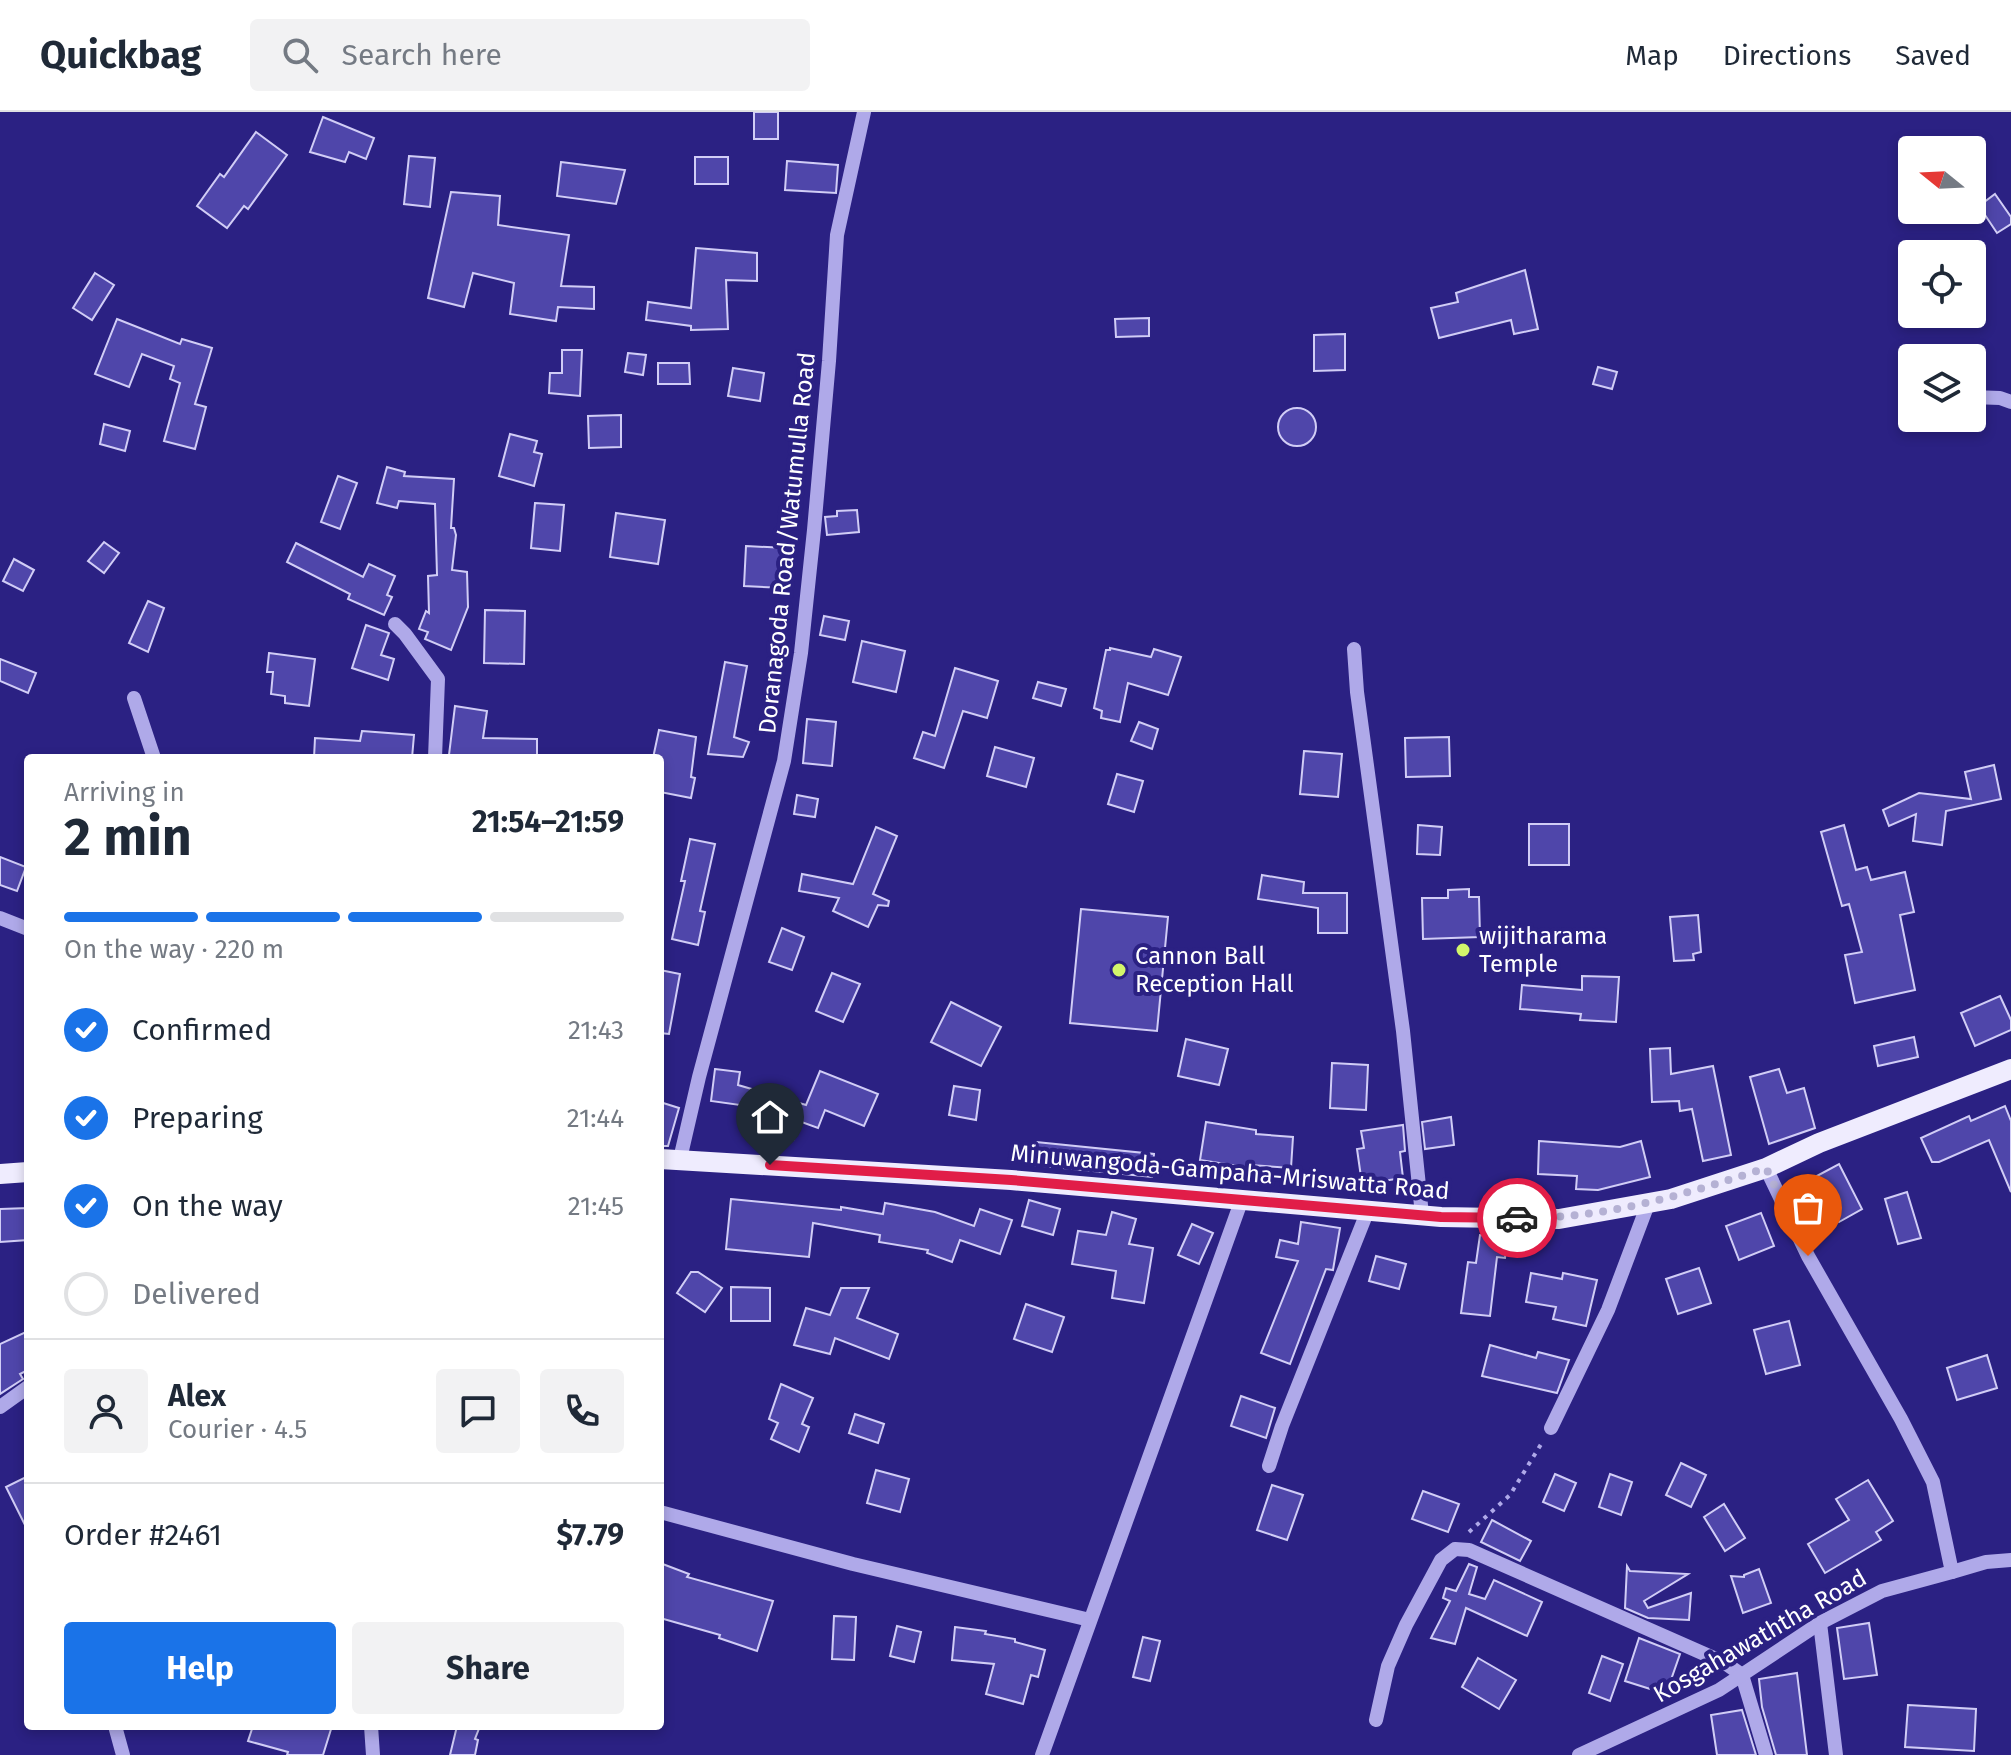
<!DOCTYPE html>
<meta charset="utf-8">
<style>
:root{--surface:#fff;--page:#f2f2f3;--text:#1f2937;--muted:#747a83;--line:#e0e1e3;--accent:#1a73e8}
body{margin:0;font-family:"Fira Sans",sans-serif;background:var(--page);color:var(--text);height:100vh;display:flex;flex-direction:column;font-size:30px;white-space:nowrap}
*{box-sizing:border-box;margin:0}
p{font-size:26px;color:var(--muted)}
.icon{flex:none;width:44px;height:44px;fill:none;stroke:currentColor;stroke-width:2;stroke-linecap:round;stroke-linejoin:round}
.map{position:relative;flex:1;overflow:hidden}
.panel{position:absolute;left:24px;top:642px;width:640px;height:976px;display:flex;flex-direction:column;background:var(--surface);border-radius:8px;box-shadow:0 4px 12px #0003}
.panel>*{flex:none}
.needle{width:52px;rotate:288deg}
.fabs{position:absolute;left:1898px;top:24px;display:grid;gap:16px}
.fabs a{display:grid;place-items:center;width:88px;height:88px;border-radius:8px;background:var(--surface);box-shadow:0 4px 12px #0003;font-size:40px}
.pin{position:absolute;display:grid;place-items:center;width:68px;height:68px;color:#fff;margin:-82px -34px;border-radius:50% 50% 50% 0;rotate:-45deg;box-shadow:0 0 8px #0007}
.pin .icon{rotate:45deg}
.courier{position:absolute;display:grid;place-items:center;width:80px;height:80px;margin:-40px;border:6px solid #e11d48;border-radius:50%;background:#fff;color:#222;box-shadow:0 2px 10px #0007}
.headline em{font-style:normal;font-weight:700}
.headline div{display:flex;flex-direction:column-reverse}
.headline{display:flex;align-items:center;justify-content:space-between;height:136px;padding:0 40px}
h1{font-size:52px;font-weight:700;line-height:60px}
.bar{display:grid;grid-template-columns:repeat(4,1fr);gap:12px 8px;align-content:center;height:96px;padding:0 40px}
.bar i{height:10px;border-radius:6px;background:var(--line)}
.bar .on{background:var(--accent)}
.bar p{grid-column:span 4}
.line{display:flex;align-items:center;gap:20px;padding:0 40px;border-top:2px solid var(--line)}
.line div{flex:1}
.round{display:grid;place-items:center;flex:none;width:84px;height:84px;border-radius:8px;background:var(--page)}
ol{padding:0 40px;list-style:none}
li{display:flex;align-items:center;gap:24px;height:88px}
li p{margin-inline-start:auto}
li .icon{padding:8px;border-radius:50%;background:var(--accent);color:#fff;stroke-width:4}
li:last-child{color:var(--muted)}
li i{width:44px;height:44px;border:4px solid var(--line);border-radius:50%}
.cta{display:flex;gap:16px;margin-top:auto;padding:16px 40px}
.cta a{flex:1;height:92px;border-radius:8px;background:var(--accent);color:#fff;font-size:32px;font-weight:700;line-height:92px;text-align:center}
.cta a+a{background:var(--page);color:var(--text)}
header{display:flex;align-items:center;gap:48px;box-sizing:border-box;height:112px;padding:0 40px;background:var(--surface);border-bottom:2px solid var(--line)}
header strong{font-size:38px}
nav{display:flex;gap:44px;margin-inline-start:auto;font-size:28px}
.search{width:560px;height:72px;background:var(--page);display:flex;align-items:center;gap:20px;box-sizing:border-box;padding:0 28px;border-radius:8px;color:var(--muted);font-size:30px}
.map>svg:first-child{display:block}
.building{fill:#4f46aa;stroke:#d1cdf6;stroke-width:2}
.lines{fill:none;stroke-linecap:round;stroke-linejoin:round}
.path{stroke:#afa9e9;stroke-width:4;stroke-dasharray:4 6;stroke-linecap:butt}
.minor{stroke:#afa9e9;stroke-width:14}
.major{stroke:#efecfe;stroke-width:20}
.done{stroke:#b5b1d4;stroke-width:8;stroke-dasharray:0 14.4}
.route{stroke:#e11d48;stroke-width:10}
.poi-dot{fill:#d2f56b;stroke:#2b2183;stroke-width:3}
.labels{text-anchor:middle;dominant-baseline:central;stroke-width:8;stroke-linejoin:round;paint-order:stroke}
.street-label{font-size:24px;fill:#fff;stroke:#2b2183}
.poi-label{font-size:24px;fill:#fff;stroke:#2b2183;text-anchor:start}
</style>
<header>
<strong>Quickbag</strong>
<div class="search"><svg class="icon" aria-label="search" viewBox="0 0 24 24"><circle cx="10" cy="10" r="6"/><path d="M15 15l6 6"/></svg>Search here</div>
<nav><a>Map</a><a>Directions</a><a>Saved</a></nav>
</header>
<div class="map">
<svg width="2011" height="1643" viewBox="0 0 2011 1643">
<rect width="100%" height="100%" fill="#2b2183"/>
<g class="building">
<rect x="754" y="0" width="24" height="27"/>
<path d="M323,5L374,26L366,47L349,40L345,50L310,40Z"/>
<path d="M256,20L287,43L248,97L244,94L227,116L197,94L220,62L224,65Z"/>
<path d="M409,44L435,46L430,95L404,92Z"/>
<rect x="695" y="45" width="33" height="27"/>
<path d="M787,49L838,53L836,81L785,78Z"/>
<path d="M561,50L625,58L616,92L557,84Z"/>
<path d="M451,80L500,84L498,113L569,123L561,174L594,175V197L558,195L556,209L510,202L514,171L473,161L464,195L428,186Z"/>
<path d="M1995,82L2011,105V112L1997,121L1979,94Z"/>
<path d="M696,136L757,141V169L726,168L728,217L691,218V214L646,208L648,190L691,196Z"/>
<path d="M1525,158L1538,217L1514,222L1511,208L1439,226L1431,196L1458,190L1456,181Z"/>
<path d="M95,161L114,173L92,208L73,196Z"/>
<path d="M1149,206V224L1116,225L1115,207Z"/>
<path d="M117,207L180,232L182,227L212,236L195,292L206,295L195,337L164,329L180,271L170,267L174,254L142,242L129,275L95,262Z"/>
<path d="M1345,222V258L1314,259V223Z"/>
<path d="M562,238H582L580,284L549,281L550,261H562Z"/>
<path d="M628,241L646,243L643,263L625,260Z"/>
<path d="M658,251H689L690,272H658Z"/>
<path d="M1598,255L1617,260L1612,277L1593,272Z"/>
<path d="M733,256L764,261L760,289L728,284Z"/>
<circle cx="1297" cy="315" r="19"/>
<path d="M621,303V335L589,336L588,304Z"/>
<path d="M104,312L130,319L125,339L100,332Z"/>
<path d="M510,322L537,329L534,340L542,342L534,374L499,364Z"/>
<path d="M387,355L405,360L404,364L454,367L451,416H454L456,423L452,458L467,460L468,495L451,538L425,527L428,520L419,517L426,499L429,501L428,464L437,463L435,392L399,389L397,396L377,391Z"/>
<path d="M338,364L357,371L340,417L321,410Z"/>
<path d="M535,391L564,393L560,439L531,436Z"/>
<path d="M857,398L859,420L827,423L825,405L837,404V399Z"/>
<path d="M616,401L665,408L658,452L610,445Z"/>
<path d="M104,430L119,441L104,461L88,449Z"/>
<path d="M296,431L363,465L369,452L395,464L387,483L392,485L384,503L348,487L350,482L287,450Z"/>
<path d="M746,434L787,436L785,476L744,474Z"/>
<path d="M14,447L34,458L23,479L3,469Z"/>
<path d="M148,489L164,496L148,540L129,531Z"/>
<path d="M485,498L525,499L524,552L484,551Z"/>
<path d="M824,504L849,509L845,528L820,523Z"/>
<path d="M366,513L389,521L381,543L394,547L388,568L352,556Z"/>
<path d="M862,529L905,539L896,580L853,570Z"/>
<path d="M1110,536L1151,545L1154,537L1181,545L1168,583L1128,571L1120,610L1101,606L1102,599L1094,596L1106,538H1110Z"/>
<path d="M269,541L315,547L309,594L285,591V584L271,582L273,560H267Z"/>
<path d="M0,547L36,561L28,581L0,569Z"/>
<path d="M725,550L747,554L734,625L749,630L743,645L708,642Z"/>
<path d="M955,556L998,569L987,606L963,599L944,656L914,646L923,620L935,624Z"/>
<path d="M1038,570L1066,577L1061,594L1033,586Z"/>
<path d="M455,594L487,599L483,626L537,627V646H472L449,643Z"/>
<path d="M807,607L836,610L832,654L803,651Z"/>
<path d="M1139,610L1158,617L1152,637L1131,629Z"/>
<path d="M659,618L696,625L691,665L695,666L691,686L660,680V646H653Z"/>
<path d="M362,619L414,623L412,646H314L315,626L360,629Z"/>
<path d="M1449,625L1450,664L1406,665L1405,626Z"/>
<path d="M995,635L1034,646L1026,675L987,664Z"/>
<path d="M1304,639L1342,642L1338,685L1300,682Z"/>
<path d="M1994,653L2001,687L1946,699L1942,733L1913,729L1916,702L1889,714L1883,698L1919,681L1971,687L1965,660Z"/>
<path d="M1117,662L1143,669L1134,700L1108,692Z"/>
<path d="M797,683L818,687L815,705L794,702Z"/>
<rect x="1529" y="712" width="40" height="41"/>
<path d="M1418,713L1442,715L1440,743L1417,742Z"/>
<path d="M1844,713L1856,758L1867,755L1871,768L1905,760L1914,800L1900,803L1915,878L1855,891L1845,843L1862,840L1849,792L1842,794L1821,720Z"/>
<path d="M876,715L897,724L873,782L889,789L888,794L878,793L868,815L833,799L839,786L799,779L802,762L853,772Z"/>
<path d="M690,727L715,732L700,799L705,800L698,833L672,827L685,769H681Z"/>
<path d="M0,745L26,755L17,779L0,773Z"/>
<path d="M1262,763L1304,770L1303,781H1347V821H1318V796L1258,787Z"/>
<path d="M1469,777V785H1479L1480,825L1423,827L1422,786H1448V778Z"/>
<path d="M1081,797L1168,805L1157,919L1070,911Z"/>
<path d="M1698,803L1701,840L1693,842L1694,848L1674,849L1670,805Z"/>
<path d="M782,816L804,825L792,858L769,850Z"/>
<path d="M660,858L680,862L669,922L660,921Z"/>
<path d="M832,861L860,872L843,910L816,899Z"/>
<path d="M1582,864L1619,865L1616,910L1580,908L1581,902L1520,897L1522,873L1582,878Z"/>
<path d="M2000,884L2011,908V918L1975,934L1961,901Z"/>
<path d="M951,890L1001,915L981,954L931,930Z"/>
<path d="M1914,925L1918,945L1878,954L1874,934Z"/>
<path d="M1186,927L1228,937L1219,973L1178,964Z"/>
<path d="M1670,936L1671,962L1713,954L1731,1043L1703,1049L1692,997L1680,999L1679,989L1652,990L1650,937Z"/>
<path d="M1332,951L1368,953L1366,998L1330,996Z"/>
<path d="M715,957L740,960L738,973L806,993L820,959L878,982L864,1014L825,998L818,1016L799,1009L794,1027L756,1016L762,996L711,989Z"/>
<path d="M1779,957L1787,981L1804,976L1815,1016L1769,1032L1750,965Z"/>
<path d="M954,974L980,978L976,1008L949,1003Z"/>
<path d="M660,990L679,996L668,1034H660Z"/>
<path d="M2005,994L2011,1009V1080L1989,1028L1939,1050H1932L1921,1026L1969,1004L1971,1009Z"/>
<path d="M1451,1005L1454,1033L1425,1037L1422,1010Z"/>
<path d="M1206,1010L1256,1018V1022L1293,1025L1291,1056L1251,1053V1056L1200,1048Z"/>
<path d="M1403,1013L1405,1039L1400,1040L1403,1066L1362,1072L1357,1037L1364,1036L1361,1019Z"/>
<path d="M1539,1029L1620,1035L1641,1029L1650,1065L1598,1078L1576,1077L1577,1064L1538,1062Z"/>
<path d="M1036,1030L1154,1042L1152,1065L1034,1053Z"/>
<path d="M1839,1052L1862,1097L1839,1110L1836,1105L1807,1119L1796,1095L1824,1082L1815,1065Z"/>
<path d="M1907,1080L1921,1126L1898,1132L1885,1087Z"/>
<path d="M731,1087L841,1098V1095L883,1102L885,1091L935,1100L974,1114L980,1097L1012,1108L1000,1142L960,1128L952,1150L927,1141L928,1138L879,1130L880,1123L813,1111L809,1145L726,1137Z"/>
<path d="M1029,1088L1060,1097L1053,1123L1022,1114Z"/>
<path d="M28,1096V1128L0,1130V1097Z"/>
<path d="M1112,1100L1136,1107L1129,1132L1153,1136L1144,1191L1112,1186L1116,1159L1072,1152L1078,1119L1106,1123Z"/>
<path d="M1761,1101L1774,1134L1739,1148L1726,1114Z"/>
<path d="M1301,1110L1340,1116L1333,1158L1326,1157L1290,1252L1261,1241L1298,1149L1276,1145L1280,1128L1298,1132Z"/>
<path d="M1192,1112L1213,1121L1199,1152L1178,1143Z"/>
<path d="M1480,1123L1508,1126L1505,1146L1497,1145L1490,1204L1461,1201L1468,1150L1476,1151Z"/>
<path d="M1376,1144L1406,1152L1399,1177L1369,1169Z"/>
<path d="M1699,1156L1711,1191L1678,1202L1666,1167Z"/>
<path d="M691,1160H698L722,1176L705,1200L677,1181Z"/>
<path d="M1531,1161L1562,1167L1563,1161L1597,1168L1586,1214L1553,1207L1556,1195L1526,1190Z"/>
<path d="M731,1175L770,1176V1209H731Z"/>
<path d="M841,1176H869L857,1206L898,1222L889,1247L835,1226L830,1242L794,1233L806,1196L830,1203Z"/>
<path d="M1026,1192L1064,1205L1052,1240L1014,1227Z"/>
<path d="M1789,1209L1800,1253L1766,1262L1754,1218Z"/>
<path d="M28,1219V1258L20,1262L23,1267L0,1282V1232Z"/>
<path d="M1490,1233L1536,1246L1538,1240L1569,1248L1557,1281L1482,1264Z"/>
<path d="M1987,1243L1997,1276L1957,1288L1947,1256Z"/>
<path d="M781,1272L813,1286L802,1312L809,1315L799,1340L771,1327L778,1311L769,1307Z"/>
<path d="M1241,1284L1275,1296L1266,1326L1231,1314Z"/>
<path d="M855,1302L884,1312L878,1331L849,1321Z"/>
<path d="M1681,1351L1706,1363L1691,1395L1666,1383Z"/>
<path d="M876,1358L909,1367L900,1400L867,1391Z"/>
<path d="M1555,1362L1576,1371L1564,1399L1543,1390Z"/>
<path d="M1610,1362L1632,1370L1621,1403L1599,1395Z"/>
<path d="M28,1364V1419L6,1375Z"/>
<path d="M1868,1368L1893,1409L1876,1420L1881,1428L1825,1461L1808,1432L1849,1408L1836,1387Z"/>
<path d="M1272,1373L1303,1383L1287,1428L1257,1418Z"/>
<path d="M1423,1379L1459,1392L1448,1420L1412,1407Z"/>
<path d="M1724,1392L1745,1426L1725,1439L1704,1405Z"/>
<path d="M1492,1408L1531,1429L1520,1449L1481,1430Z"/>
<path d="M660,1451L689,1462L687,1465L773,1489L757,1539L719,1526L720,1523L660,1506Z"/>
<path d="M1469,1452L1477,1455L1469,1482L1485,1487L1494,1468L1542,1490L1527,1524L1466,1496L1455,1532L1431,1526L1450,1489L1443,1486L1446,1476L1456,1479Z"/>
<path d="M1627,1454L1630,1459L1688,1462L1644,1489L1648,1496L1691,1481L1689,1508L1648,1506L1625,1496Z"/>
<path d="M1759,1457L1771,1491L1743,1501L1731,1464L1744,1465V1463Z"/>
<path d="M834,1504L856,1505L854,1548L832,1547Z"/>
<path d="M1869,1511L1877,1563L1844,1567L1837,1516Z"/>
<path d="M897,1514L921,1520L914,1550L890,1544Z"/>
<path d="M955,1515L986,1519L985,1522L1015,1527V1530L1045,1538L1038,1565L1031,1563L1023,1592L986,1582L994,1552L952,1548Z"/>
<path d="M1143,1525L1160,1529L1150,1569L1133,1565Z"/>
<path d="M1639,1526L1680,1542L1666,1582L1625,1569Z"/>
<path d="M1602,1544L1623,1552L1610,1589L1589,1581Z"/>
<path d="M1478,1546L1516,1568L1499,1597L1462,1575Z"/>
<path d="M1797,1561L1807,1643H1776L1762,1595L1759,1567Z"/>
<path d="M1908,1593L1976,1597L1974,1639L1905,1635Z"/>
<path d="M1742,1598L1756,1643H1717L1711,1603Z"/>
<path d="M253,1614H332L323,1643H287L288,1640L248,1629Z"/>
<path d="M457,1614H480L475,1627L478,1628L475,1643H450Z"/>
</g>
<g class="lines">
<path class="path" d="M1469,1420L1510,1383L1543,1329"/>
<g class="minor">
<path d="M1972,285L2000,286L2011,290"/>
<path d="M395,512L405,522L438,567L435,646"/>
<path d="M1354,537L1357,580L1403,919L1422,1103"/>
<path d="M134,586L154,646"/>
<path d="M0,806L28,817"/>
<path d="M680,1047L699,965L784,649L801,541L814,418L829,249L837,123L864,0"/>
<path d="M0,1295L28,1275"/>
<path d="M1551,1316L1608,1198L1648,1092"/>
<path d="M1269,1354L1282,1314L1368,1098"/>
<path d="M660,1400L853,1452L1090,1508"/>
<path d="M1952,1460L1986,1450L2011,1448"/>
<path d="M1820,1511L1836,1643"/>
<path d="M1376,1608L1388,1554L1406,1513L1441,1448L1455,1437L1469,1438L1725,1551L1742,1563L1766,1643"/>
<path d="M115,1614L123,1643"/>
<path d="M371,1614L373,1643"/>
<path d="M1042,1643L1242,1087"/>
<path d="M1579,1643L1719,1578L1820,1511L1882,1479L1952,1460L1933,1370L1901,1307L1808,1144L1766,1056"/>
</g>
<g class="major">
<path d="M660,1047L1011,1068L1441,1105L1559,1107L1671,1087L1766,1056L1819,1031L2011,957"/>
<path d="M0,1062L28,1060"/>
</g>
</g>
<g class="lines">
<path class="done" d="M1517,1106C1606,1107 1683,1083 1766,1056L1808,1144"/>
<path class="route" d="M770,1053L1011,1068L1441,1105L1517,1106"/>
</g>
<g class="poi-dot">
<circle cx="1463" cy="838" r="8"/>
<circle cx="1119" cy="858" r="8"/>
</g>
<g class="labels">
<g class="street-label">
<text transform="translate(787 431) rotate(-84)">Doranagoda Road/Watumulla Road</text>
<text transform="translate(1230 1060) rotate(5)">Minuwangoda-Gampaha-Mriswatta Road</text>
<text transform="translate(1760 1524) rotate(-30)">Kosgahawaththa Road</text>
</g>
<g class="poi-label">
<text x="1479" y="824">wijitharama<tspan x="1479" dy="28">Temple</tspan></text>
<text x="1135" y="844">Cannon Ball<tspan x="1135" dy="28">Reception Hall</tspan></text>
</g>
</g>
</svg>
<div class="fabs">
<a><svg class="needle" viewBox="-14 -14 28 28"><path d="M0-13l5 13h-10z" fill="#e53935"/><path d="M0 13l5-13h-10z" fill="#747a83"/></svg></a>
<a><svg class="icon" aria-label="locate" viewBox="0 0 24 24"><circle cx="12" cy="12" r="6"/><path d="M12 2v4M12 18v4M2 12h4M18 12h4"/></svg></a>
<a><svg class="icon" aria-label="layers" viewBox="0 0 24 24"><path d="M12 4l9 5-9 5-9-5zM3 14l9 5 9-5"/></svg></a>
</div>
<div class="pin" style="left:1808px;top:1144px;background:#ea580c"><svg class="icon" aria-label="bag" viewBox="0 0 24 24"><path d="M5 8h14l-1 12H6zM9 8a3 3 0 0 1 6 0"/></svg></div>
<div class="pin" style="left:770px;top:1053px;background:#1f2937"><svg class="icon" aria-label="home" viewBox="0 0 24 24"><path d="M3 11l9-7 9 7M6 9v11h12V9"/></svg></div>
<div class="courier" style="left:1517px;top:1106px"><svg class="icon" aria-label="car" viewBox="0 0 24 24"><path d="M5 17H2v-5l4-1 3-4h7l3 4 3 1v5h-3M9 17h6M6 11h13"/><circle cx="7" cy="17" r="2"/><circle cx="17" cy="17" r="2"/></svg></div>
<section class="panel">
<div class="headline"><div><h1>2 min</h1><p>Arriving in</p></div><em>21:54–21:59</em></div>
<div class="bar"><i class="on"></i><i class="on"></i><i class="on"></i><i></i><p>On the way · 220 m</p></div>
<ol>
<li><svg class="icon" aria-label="check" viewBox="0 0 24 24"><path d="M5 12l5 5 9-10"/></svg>Confirmed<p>21:43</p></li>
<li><svg class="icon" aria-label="check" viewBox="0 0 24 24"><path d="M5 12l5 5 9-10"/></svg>Preparing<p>21:44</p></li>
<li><svg class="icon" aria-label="check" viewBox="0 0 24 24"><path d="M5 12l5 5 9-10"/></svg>On the way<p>21:45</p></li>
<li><i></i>Delivered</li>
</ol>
<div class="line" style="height:144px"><a class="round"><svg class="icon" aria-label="person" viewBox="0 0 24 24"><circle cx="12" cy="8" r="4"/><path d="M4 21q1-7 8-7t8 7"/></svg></a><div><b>Alex</b><p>Courier · 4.5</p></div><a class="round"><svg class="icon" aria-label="chat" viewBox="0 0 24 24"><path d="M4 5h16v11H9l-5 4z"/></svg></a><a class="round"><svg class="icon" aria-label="phone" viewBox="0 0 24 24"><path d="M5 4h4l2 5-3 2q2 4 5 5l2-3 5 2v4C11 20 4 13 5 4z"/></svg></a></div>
<div class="line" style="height:104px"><div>Order #2461</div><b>$7.79</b></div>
<div class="cta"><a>Help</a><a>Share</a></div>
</section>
</div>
